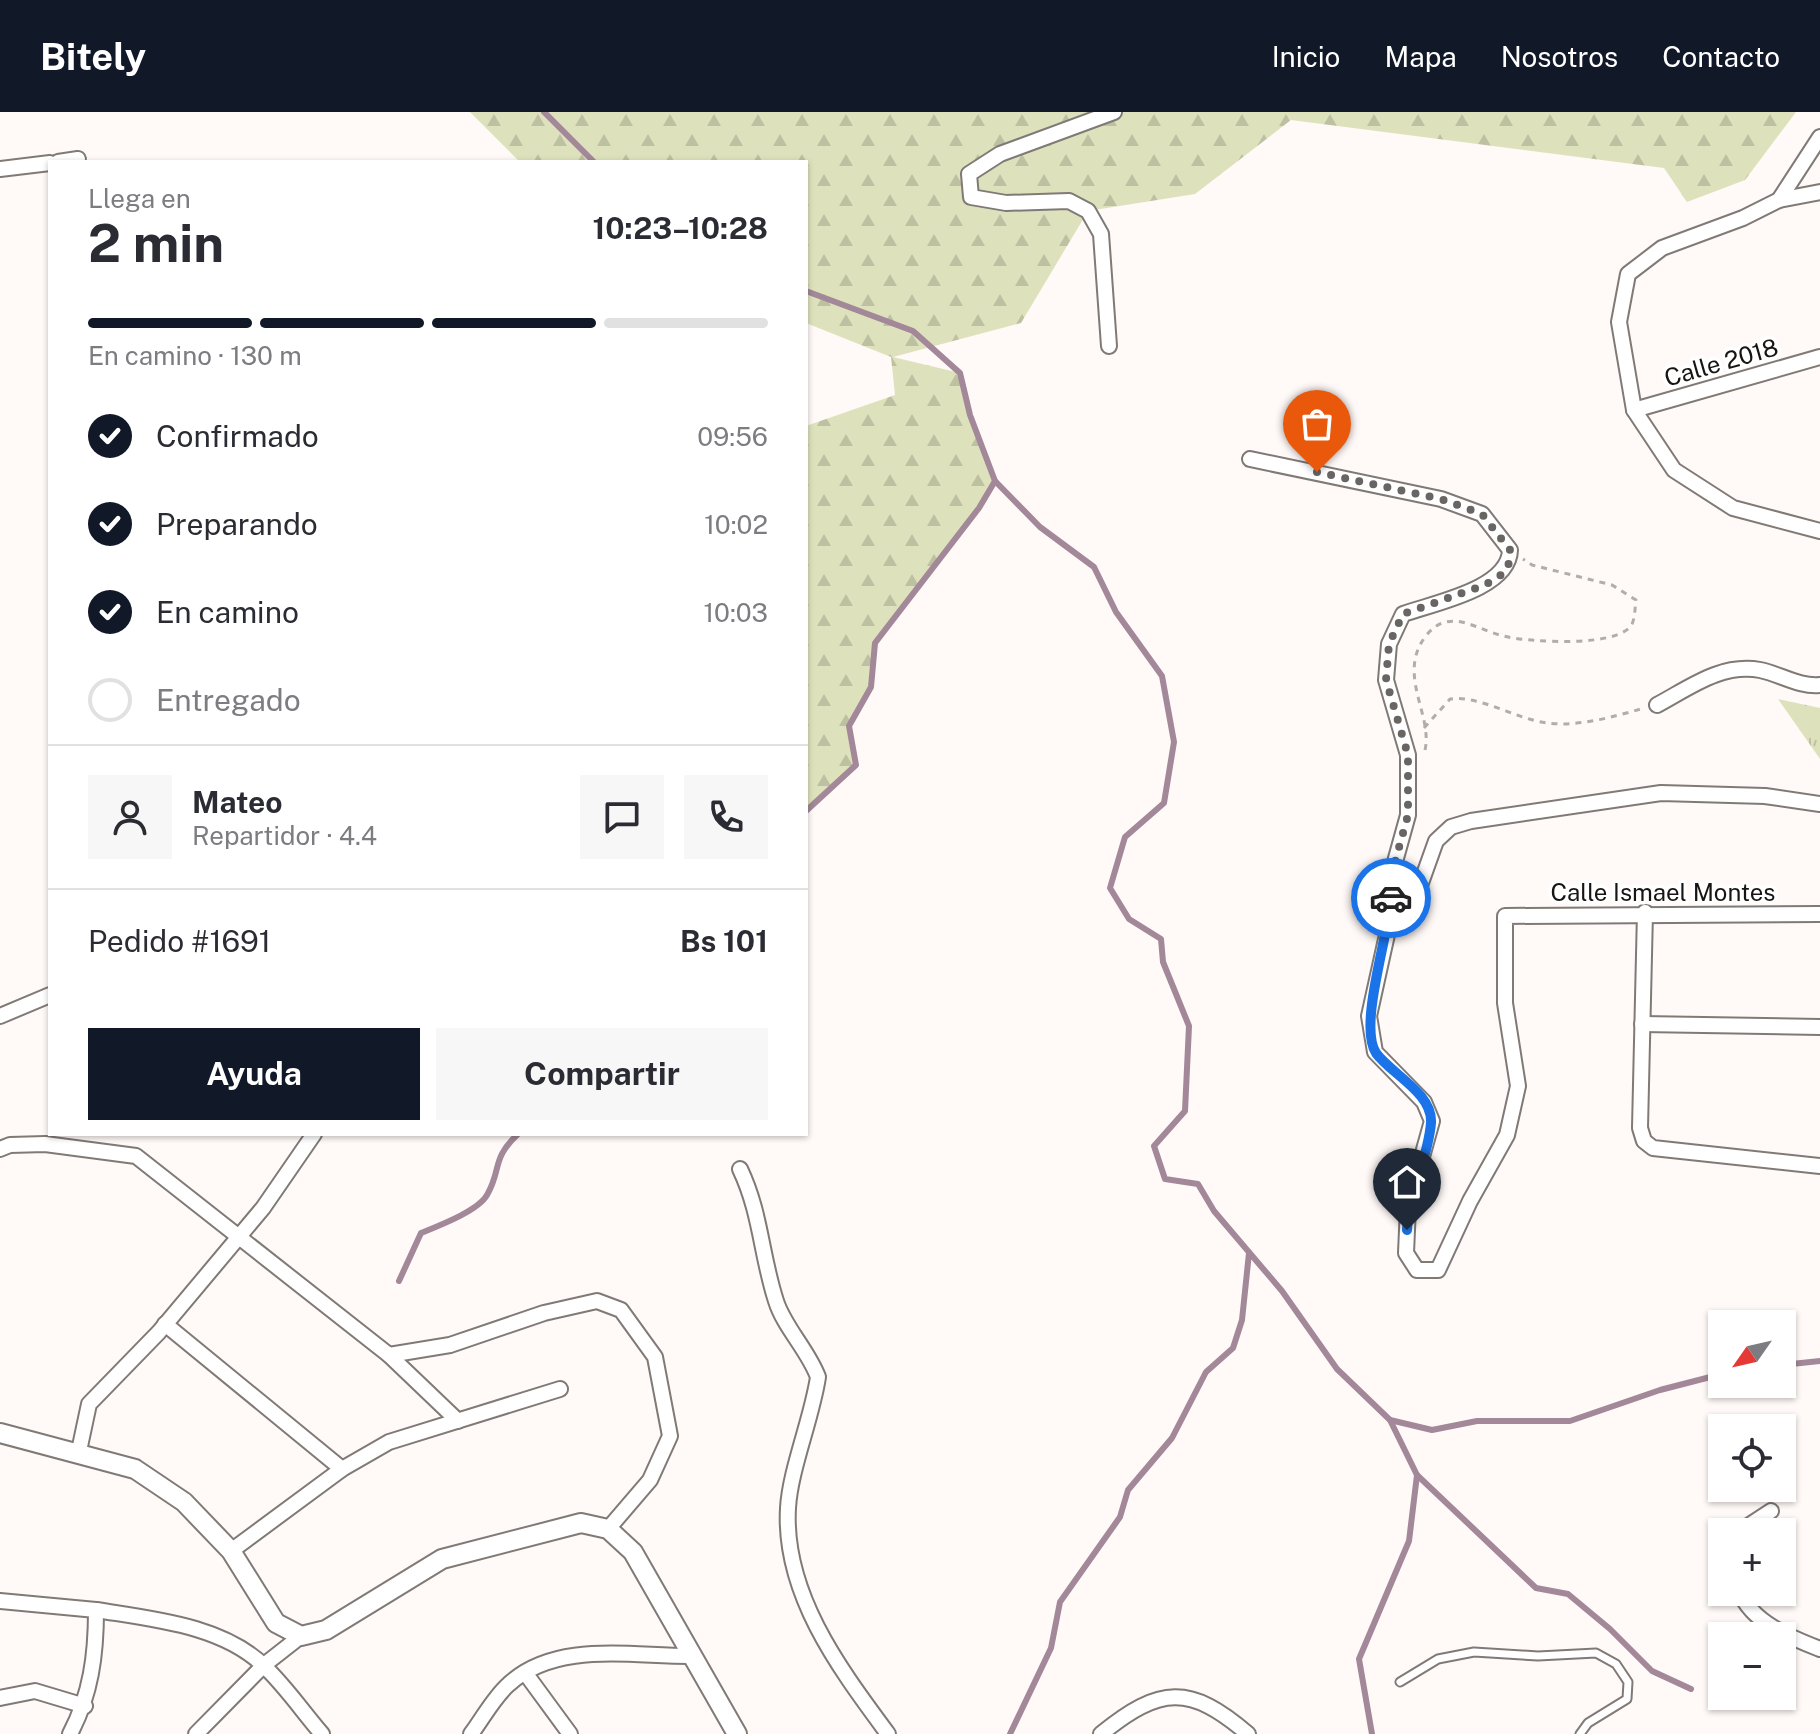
<!DOCTYPE html>
<html lang="es">
<meta charset="utf-8">
<style>
:root{--surface:#fff;--page:#f7f7f7;--text:#2b2b33;--muted:#7c7c81;--line:#e1e1e2;--accent:#111827}
body{margin:0;font-family:"Public Sans",sans-serif;background:var(--page);color:var(--text);height:100vh;display:flex;flex-direction:column;font-size:30px;white-space:nowrap}
*{box-sizing:border-box;margin:0}
p{font-size:26px;color:var(--muted)}
.icon{flex:none;width:44px;height:44px;fill:none;stroke:currentColor;stroke-width:2;stroke-linecap:round;stroke-linejoin:round}
.map{position:relative;flex:1;overflow:hidden}
.drawer{position:absolute;left:48px;top:48px;width:760px;height:976px;display:flex;flex-direction:column;background:var(--surface);border-radius:0px;box-shadow:0 2px 6px #0004}
.drawer>*{flex:none}
.needle{width:52px;rotate:236deg}
.tools{position:absolute;left:1708px;top:1198px;display:grid;gap:16px}
.tools a{display:grid;place-items:center;width:88px;height:88px;border-radius:0px;background:var(--surface);box-shadow:0 2px 6px #0004;font-size:40px}
.pin{position:absolute;display:grid;place-items:center;width:68px;height:68px;color:#fff;margin:-82px -34px;border-radius:50% 50% 50% 0;rotate:-45deg;box-shadow:0 0 8px #0007}
.pin .icon{rotate:45deg}
.courier{position:absolute;display:grid;place-items:center;width:80px;height:80px;margin:-40px;border:6px solid #1a73e8;border-radius:50%;background:#fff;color:#222;box-shadow:0 2px 10px #0007}
.headline em{font-style:normal;font-weight:700}
.headline div{display:flex;flex-direction:column-reverse}
.headline{display:flex;align-items:center;justify-content:space-between;height:136px;padding:0 40px}
h1{font-size:52px;font-weight:700;line-height:60px}
.bar{display:grid;grid-template-columns:repeat(4,1fr);gap:12px 8px;align-content:center;height:96px;padding:0 40px}
.bar i{height:10px;border-radius:6px;background:var(--line)}
.bar .current{background:var(--accent)}
.bar p{grid-column:span 4}
.line{display:flex;align-items:center;gap:20px;padding:0 40px;border-top:2px solid var(--line)}
.line div{flex:1}
.round{display:grid;place-items:center;flex:none;width:84px;height:84px;border-radius:0px;background:var(--page)}
ol{padding:0 40px;list-style:none}
li{display:flex;align-items:center;gap:24px;height:88px}
li p{margin-inline-start:auto}
li .icon{padding:8px;border-radius:50%;background:var(--accent);color:#fff;stroke-width:4}
li:last-child{color:var(--muted)}
li i{width:44px;height:44px;border:4px solid var(--line);border-radius:50%}
.button{display:flex;gap:16px;margin-top:auto;padding:16px 40px}
.button a{flex:1;height:92px;border-radius:0px;background:var(--accent);color:#fff;font-size:32px;font-weight:700;line-height:92px;text-align:center}
.button a+a{background:var(--page);color:var(--text)}
header{display:flex;align-items:center;gap:48px;box-sizing:border-box;height:112px;padding:0 40px;background:var(--accent);color:#fff}
header strong{font-size:38px}
nav{display:flex;gap:44px;margin-inline-start:auto;font-size:28px}
.map>svg:first-child{display:block}
.forest{fill:url(#forest-firs)}
.park{fill:url(#park-tufts)}
.lines{fill:none;stroke-linecap:round;stroke-linejoin:round}
.stream{stroke:#a28898;stroke-width:6}
.service-casing{stroke:#807a77;stroke-width:11}
.minor-casing{stroke:#807a77;stroke-width:18}
.tertiary-casing{stroke:#807a77;stroke-width:22}
.path{stroke:#b1adab;stroke-width:3;stroke-dasharray:6 6;stroke-linecap:butt}
.service{stroke:#fff;stroke-width:7}
.minor{stroke:#fff;stroke-width:14}
.tertiary{stroke:#fff;stroke-width:18}
.done{stroke:#686563;stroke-width:8;stroke-dasharray:0 14.4}
.route{stroke:#1a73e8;stroke-width:10}
.labels{text-anchor:middle;dominant-baseline:central;stroke-width:7;stroke-linejoin:round;paint-order:stroke}
.street-label{font-size:24px;fill:#171513;stroke:#fff}
</style>
<header>
<strong>Bitely</strong>
<nav><a>Inicio</a><a>Mapa</a><a>Nosotros</a><a>Contacto</a></nav>
</header>
<div class="map">
<svg width="1820" height="1622" viewBox="0 0 1820 1622">
<defs>
<pattern id="forest-firs" width="22" height="20" patternUnits="userSpaceOnUse" patternTransform="scale(2)"><rect width="22" height="20" fill="#dee2bc"/><path d="M5 1l3.5 6h-7zM16 11l3.5 6h-7z" fill="#bec1a1"/></pattern>
<pattern id="park-tufts" width="24" height="20" patternUnits="userSpaceOnUse" patternTransform="scale(2)"><rect width="24" height="20" fill="#dee2bc"/><path d="M3 7l-1-3M5 7V3M7 7l1-3M15 17l-1-3M17 17v-4M19 17l1-3" fill="none" stroke="#bec1a1"/></pattern>
</defs>
<rect width="100%" height="100%" fill="#fff9f7"/>
<path class="forest" d="M470,0H1796L1745,68L1687,90L1664,56L1291,8L1195,82L1088,99L1021,211L893,245L960,261L970,303L995,369L979,396L875,531L871,575L849,614L856,653L806,699V314L895,283L891,245L806,211V50H520Z"/>
<path class="park" d="M1778,587L1820,596V647Z"/>
<g class="lines">
<g class="stream">
<path d="M544,0L594,50"/>
<path d="M806,179L913,219L960,261L970,303L995,369L1040,415L1094,455L1116,500L1162,564L1174,630L1164,691L1125,725L1110,776L1129,807L1161,827L1163,850L1189,914L1185,999L1154,1034L1165,1067L1198,1072L1214,1099L1282,1179L1337,1257L1390,1308L1432,1318L1477,1309H1570L1660,1278L1722,1262"/>
<path d="M806,699L856,653L849,614L871,575L875,531L979,396L995,369"/>
<path d="M399,1169L421,1121C438,1114 478,1099 487,1083C502,1057 491,1047 518,1022"/>
<path d="M1782,1253L1820,1249"/>
<path d="M1417,1363L1536,1476L1568,1482L1610,1517L1652,1559L1691,1577"/>
<path d="M1010,1622L1051,1536L1060,1490L1120,1405L1128,1378L1172,1326L1206,1260L1233,1236L1242,1208L1249,1141"/>
<path d="M1372,1622L1359,1547L1409,1429L1417,1363L1390,1308"/>
</g>
<g class="service-casing">
<path id="service" d="M1400,1570L1438,1547L1474,1540L1538,1544L1596,1541L1616,1552L1628,1570L1627,1587L1588,1611L1580,1622"/>
</g>
<g class="minor-casing">
<g id="minor">
<path d="M1820,25L1779,88L1743,106L1662,136L1628,162L1619,210L1634,298L1674,358L1733,396L1820,419"/>
<path d="M58,50L78,47"/>
<path d="M0,57L50,51"/>
<path d="M1779,88L1820,80"/>
<path d="M1109,234L1101,122L1088,99L1069,89L1006,91L971,85L969,62L1000,42L1114,0"/>
<path d="M1634,298L1820,245"/>
<path d="M1250,347L1441,387L1482,402L1510,438C1509,477 1434,491 1403,502L1389,532L1386,568L1408,643V703L1393,757L1390,809"/>
<path d="M1657,593C1689,576 1721,551 1760,558C1780,562 1799,575 1820,573"/>
<path d="M1820,692L1765,684L1661,681L1471,709L1451,715L1436,729L1416,785L1390,809L1369,904L1375,940L1424,990L1432,1009L1408,1095L1406,1141L1417,1158H1438L1470,1089L1507,1023L1518,974L1505,891V804L1820,802"/>
<path d="M1645,800L1640,1016L1644,1029L1653,1036L1820,1054"/>
<path d="M0,904L50,883"/>
<path d="M1642,912L1820,915"/>
<path d="M0,1037L10,1033L45,1032L136,1044L389,1243L450,1233L544,1201L597,1189L621,1198L655,1245L670,1324L650,1368L608,1417"/>
<path d="M740,1057C761,1101 761,1143 776,1189C784,1215 808,1238 818,1265C812,1306 790,1358 788,1396C783,1482 840,1557 888,1622"/>
<path d="M165,1212L342,1357"/>
<path d="M389,1243L458,1309"/>
<path d="M79,1339L89,1292L159,1220L263,1096L314,1022"/>
<path d="M1739,1420L1771,1399"/>
<path d="M231,1439L342,1357L389,1330L560,1277"/>
<path d="M1740,1480C1752,1511 1792,1526 1820,1537"/>
<path d="M0,1489L96,1498C96,1543 91,1582 70,1622"/>
<path d="M96,1498C151,1507 223,1513 265,1555C286,1575 303,1600 322,1622"/>
<path d="M526,1562L570,1622"/>
<path d="M0,1586L35,1579L85,1594"/>
<path d="M196,1622L264,1553L301,1524"/>
<path d="M471,1622C483,1606 494,1585 509,1572C557,1528 633,1545 694,1544"/>
<path d="M1101,1622C1160,1574 1190,1572 1248,1622"/>
</g>
</g>
<g class="tertiary-casing">
<path id="tertiary" d="M0,1321L135,1357L184,1390L231,1439L276,1511L301,1524L326,1518L442,1447L581,1411L608,1417L633,1440L737,1622"/>
</g>
<g class="path">
<path d="M1424,616L1450,587C1479,583 1516,607 1547,611C1578,615 1612,605 1641,597"/>
<path d="M1425,638C1433,603 1397,563 1425,525C1450,492 1478,520 1508,525C1532,530 1619,536 1632,512C1635,506 1635,495 1636,488L1612,473L1532,453L1523,447"/>
</g>
<use href="#service" class="service"/>
<use href="#minor" class="minor"/>
<use href="#tertiary" class="tertiary"/>
</g>
<g class="lines">
<path class="done" d="M1317,360L1441,387L1482,402L1510,438V449L1504,461L1485,473L1403,502L1389,532L1386,568L1408,643V703L1393,757L1391,786"/>
<path class="route" d="M1391,786C1389,822 1358,914 1376,941C1391,962 1433,981 1431,1011C1428,1047 1409,1081 1407,1118"/>
</g>
<g class="labels">
<g class="street-label">
<text transform="translate(1721 250) rotate(-16)">Calle 2018</text>
<text x="1663" y="780">Calle Ismael Montes</text>
</g>
</g>
</svg>
<div class="tools">
<a><svg class="needle" viewBox="-14 -14 28 28"><path d="M0-13l5 13h-10z" fill="#e53935"/><path d="M0 13l5-13h-10z" fill="#7c7c81"/></svg></a>
<a><svg class="icon" aria-label="locate" viewBox="0 0 24 24"><circle cx="12" cy="12" r="6"/><path d="M12 2v4M12 18v4M2 12h4M18 12h4"/></svg></a>
<a>+</a>
<a>−</a>
</div>
<div class="pin" style="left:1317px;top:360px;background:#ea580c"><svg class="icon" aria-label="bag" viewBox="0 0 24 24"><path d="M5 8h14l-1 12H6zM9 8a3 3 0 0 1 6 0"/></svg></div>
<div class="pin" style="left:1407px;top:1118px;background:#1f2937"><svg class="icon" aria-label="home" viewBox="0 0 24 24"><path d="M3 11l9-7 9 7M6 9v11h12V9"/></svg></div>
<div class="courier" style="left:1391px;top:786px"><svg class="icon" aria-label="car" viewBox="0 0 24 24"><path d="M5 17H2v-5l4-1 3-4h7l3 4 3 1v5h-3M9 17h6M6 11h13"/><circle cx="7" cy="17" r="2"/><circle cx="17" cy="17" r="2"/></svg></div>
<section class="drawer">
<div class="headline"><div><h1>2 min</h1><p>Llega en</p></div><em>10:23–10:28</em></div>
<div class="bar"><i class="current"></i><i class="current"></i><i class="current"></i><i></i><p>En camino · 130 m</p></div>
<ol>
<li><svg class="icon" aria-label="check" viewBox="0 0 24 24"><path d="M5 12l5 5 9-10"/></svg>Confirmado<p>09:56</p></li>
<li><svg class="icon" aria-label="check" viewBox="0 0 24 24"><path d="M5 12l5 5 9-10"/></svg>Preparando<p>10:02</p></li>
<li><svg class="icon" aria-label="check" viewBox="0 0 24 24"><path d="M5 12l5 5 9-10"/></svg>En camino<p>10:03</p></li>
<li><i></i>Entregado</li>
</ol>
<div class="line" style="height:144px"><a class="round"><svg class="icon" aria-label="person" viewBox="0 0 24 24"><circle cx="12" cy="8" r="4"/><path d="M4 21q1-7 8-7t8 7"/></svg></a><div><b>Mateo</b><p>Repartidor · 4.4</p></div><a class="round"><svg class="icon" aria-label="chat" viewBox="0 0 24 24"><path d="M4 5h16v11H9l-5 4z"/></svg></a><a class="round"><svg class="icon" aria-label="phone" viewBox="0 0 24 24"><path d="M5 4h4l2 5-3 2q2 4 5 5l2-3 5 2v4C11 20 4 13 5 4z"/></svg></a></div>
<div class="line" style="height:104px"><div>Pedido #1691</div><b>Bs 101</b></div>
<div class="button"><a>Ayuda</a><a>Compartir</a></div>
</section>
</div>
